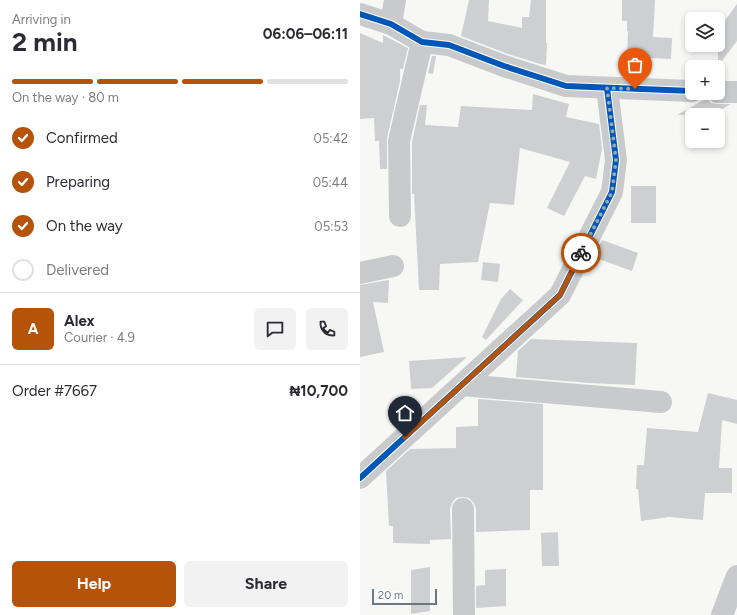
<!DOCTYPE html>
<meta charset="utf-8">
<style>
:root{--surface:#fff;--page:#f2f2f3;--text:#2b2b33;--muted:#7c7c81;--line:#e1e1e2;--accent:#b45309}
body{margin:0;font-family:Figtree,sans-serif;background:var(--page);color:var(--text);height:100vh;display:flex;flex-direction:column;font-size:15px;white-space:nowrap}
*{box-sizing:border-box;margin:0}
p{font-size:13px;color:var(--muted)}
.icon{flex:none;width:22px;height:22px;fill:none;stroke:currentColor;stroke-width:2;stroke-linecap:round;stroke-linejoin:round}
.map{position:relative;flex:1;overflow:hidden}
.side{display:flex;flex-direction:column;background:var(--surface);width:360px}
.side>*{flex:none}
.buttons{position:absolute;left:325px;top:12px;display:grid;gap:8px}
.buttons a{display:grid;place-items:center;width:40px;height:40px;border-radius:6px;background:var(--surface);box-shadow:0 2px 6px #0003;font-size:20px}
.scale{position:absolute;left:12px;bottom:10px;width:65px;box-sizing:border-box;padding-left:4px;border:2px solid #687984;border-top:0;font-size:11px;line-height:14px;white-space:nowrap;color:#687984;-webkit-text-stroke:3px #fff;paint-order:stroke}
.pin{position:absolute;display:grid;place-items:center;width:34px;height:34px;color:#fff;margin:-41px -17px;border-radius:50% 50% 50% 0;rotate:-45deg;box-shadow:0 0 4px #0007}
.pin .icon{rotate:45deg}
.courier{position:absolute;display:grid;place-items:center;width:40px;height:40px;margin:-20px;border:3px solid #b45309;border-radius:50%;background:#fff;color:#222;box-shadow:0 1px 5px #0007}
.summary em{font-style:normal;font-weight:700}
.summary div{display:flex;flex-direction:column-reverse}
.summary{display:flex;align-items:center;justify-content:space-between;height:68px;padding:0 12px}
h1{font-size:26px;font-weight:700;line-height:30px}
.bar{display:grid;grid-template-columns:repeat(4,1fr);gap:6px 4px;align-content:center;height:48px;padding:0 12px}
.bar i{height:5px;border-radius:3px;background:var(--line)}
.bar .active{background:var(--accent)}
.bar p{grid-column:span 4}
.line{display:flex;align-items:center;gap:10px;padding:0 12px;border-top:1px solid var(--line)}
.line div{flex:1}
.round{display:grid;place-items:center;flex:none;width:42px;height:42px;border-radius:6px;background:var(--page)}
ol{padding:0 12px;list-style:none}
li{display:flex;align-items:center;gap:12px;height:44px}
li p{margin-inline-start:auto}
li .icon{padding:4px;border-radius:50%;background:var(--accent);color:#fff;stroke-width:4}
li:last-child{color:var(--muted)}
li i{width:22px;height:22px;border:2px solid var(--line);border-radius:50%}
.cta{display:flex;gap:8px;margin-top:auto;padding:8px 12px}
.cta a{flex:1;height:46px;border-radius:6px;background:var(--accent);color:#fff;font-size:16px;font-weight:700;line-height:46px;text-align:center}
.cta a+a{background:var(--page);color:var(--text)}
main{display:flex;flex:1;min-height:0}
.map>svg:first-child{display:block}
.building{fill:#cecfd0}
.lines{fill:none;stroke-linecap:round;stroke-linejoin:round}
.minor{stroke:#c9cacb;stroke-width:22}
.cycleway-casing{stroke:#fff;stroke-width:8}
.cycleway{stroke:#0057b8;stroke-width:6}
.done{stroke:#9aa5ac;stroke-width:4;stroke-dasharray:0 7.2}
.route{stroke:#b45309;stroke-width:5}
</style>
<main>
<section class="side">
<div class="summary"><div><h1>2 min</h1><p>Arriving in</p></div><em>06:06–06:11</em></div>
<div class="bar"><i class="active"></i><i class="active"></i><i class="active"></i><i></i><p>On the way · 80 m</p></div>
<ol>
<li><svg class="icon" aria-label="check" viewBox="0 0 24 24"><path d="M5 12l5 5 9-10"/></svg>Confirmed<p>05:42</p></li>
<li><svg class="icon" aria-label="check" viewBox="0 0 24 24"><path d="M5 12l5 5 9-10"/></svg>Preparing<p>05:44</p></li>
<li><svg class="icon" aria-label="check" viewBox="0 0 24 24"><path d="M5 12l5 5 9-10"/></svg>On the way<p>05:53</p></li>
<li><i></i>Delivered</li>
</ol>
<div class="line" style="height:72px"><b class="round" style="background:var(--accent);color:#fff">A</b><div><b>Alex</b><p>Courier · 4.9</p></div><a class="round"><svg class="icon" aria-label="chat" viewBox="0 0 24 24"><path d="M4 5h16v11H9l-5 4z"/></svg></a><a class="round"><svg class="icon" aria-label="phone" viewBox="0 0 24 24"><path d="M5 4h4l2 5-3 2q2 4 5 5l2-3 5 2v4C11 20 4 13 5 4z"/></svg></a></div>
<div class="line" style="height:52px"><div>Order #7667</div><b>₦10,700</b></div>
<div class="cta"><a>Help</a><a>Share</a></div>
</section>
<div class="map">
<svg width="377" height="615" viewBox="0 0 377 615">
<rect width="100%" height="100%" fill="#f7f7f6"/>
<g class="building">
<path d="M109,0H129L128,21L162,28V17H169L171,0H186V43H187L186,65L180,64L148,54L101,36Z"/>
<path d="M262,0H295L293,37L312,38L311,59L267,57L268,31H267V21H262Z"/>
<path d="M377,4V41L358,66V30Z"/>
<path d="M0,33L23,43V35L48,48L43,69H40V81L27,138V169H20L19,141H15L14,118L0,119Z"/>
<path d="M72,56H76L73,74L68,73Z"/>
<path d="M173,94L209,104L206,117L239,124L242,149L236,179L225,176L204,216L187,208L210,162L160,148L154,205L130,203L118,262L80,264L79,290H59L54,194H52V142L60,105H67L65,125L98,127L101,106L172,110Z"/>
<path d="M347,98L351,103L358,104H371L352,115H317Z"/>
<rect x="271" y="186" width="25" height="37"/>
<path d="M242,240L278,253L272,271L233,257Z"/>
<path d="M123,262L140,264L138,282L121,280Z"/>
<path d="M29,280L28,303L13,302L24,352L0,357V285Z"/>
<path d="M150,289L163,300L126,340L122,337L141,299Z"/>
<path d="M171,339L277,343L275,385L229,383L156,377L158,351Z"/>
<path d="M107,357L72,388L51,389L49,361Z"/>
<path d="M348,393L377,400V424L362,420L359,468H372V493H345L343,520L309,517L281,521L278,489H276L277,465H284L287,428L338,432Z"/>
<path d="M118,399L183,404V490H170V530L116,532V509L114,503L109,498L102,497L96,498L92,503L90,509L91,539L70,540V544L33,543V526H29L26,471L50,449L96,448V427L118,426Z"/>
<path d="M198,532L199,566H182L181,533Z"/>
<path d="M70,567V611L51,614V570Z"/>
<path d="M146,569V606L116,608V586L125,585V570Z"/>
</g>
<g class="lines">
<g class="minor">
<path d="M0,14L31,24L62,42L89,45L144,66L206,86L332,91"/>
<path d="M31,24L35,0"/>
<path d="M358,92H377"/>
<path d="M40,216L39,141L62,42"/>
<path d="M0,273L33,266"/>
<path d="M102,385L301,402"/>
<path d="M0,478L200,295L252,192L256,160L247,88"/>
<path d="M103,509L104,615"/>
<path d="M362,615L377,576"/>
</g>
<g class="cycleway-casing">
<g id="cycleway">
<path d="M0,14L31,24L62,42L89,45L144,66L206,86L332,91"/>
<path d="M0,478L200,295L252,192L256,160L247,88"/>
</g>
</g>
<use href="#cycleway" class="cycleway"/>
</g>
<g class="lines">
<path class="done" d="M221,253L252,192L256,160L247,88L275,89"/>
<path class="route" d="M45,437L200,295L221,253"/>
</g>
</svg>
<div class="buttons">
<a><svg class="icon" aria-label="layers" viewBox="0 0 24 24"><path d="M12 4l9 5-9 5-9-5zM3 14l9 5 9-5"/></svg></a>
<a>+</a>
<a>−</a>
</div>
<div class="scale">20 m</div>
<div class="pin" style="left:275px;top:89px;background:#ea580c"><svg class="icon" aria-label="bag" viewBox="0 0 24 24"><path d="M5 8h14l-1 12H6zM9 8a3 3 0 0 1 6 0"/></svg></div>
<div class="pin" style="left:45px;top:437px;background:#1f2937"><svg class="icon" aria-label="home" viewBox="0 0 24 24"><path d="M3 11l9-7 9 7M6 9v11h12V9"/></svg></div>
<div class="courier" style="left:221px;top:253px"><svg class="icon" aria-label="bike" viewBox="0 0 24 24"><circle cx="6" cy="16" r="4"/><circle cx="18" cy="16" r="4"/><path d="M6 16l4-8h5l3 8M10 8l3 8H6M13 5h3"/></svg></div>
</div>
</main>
